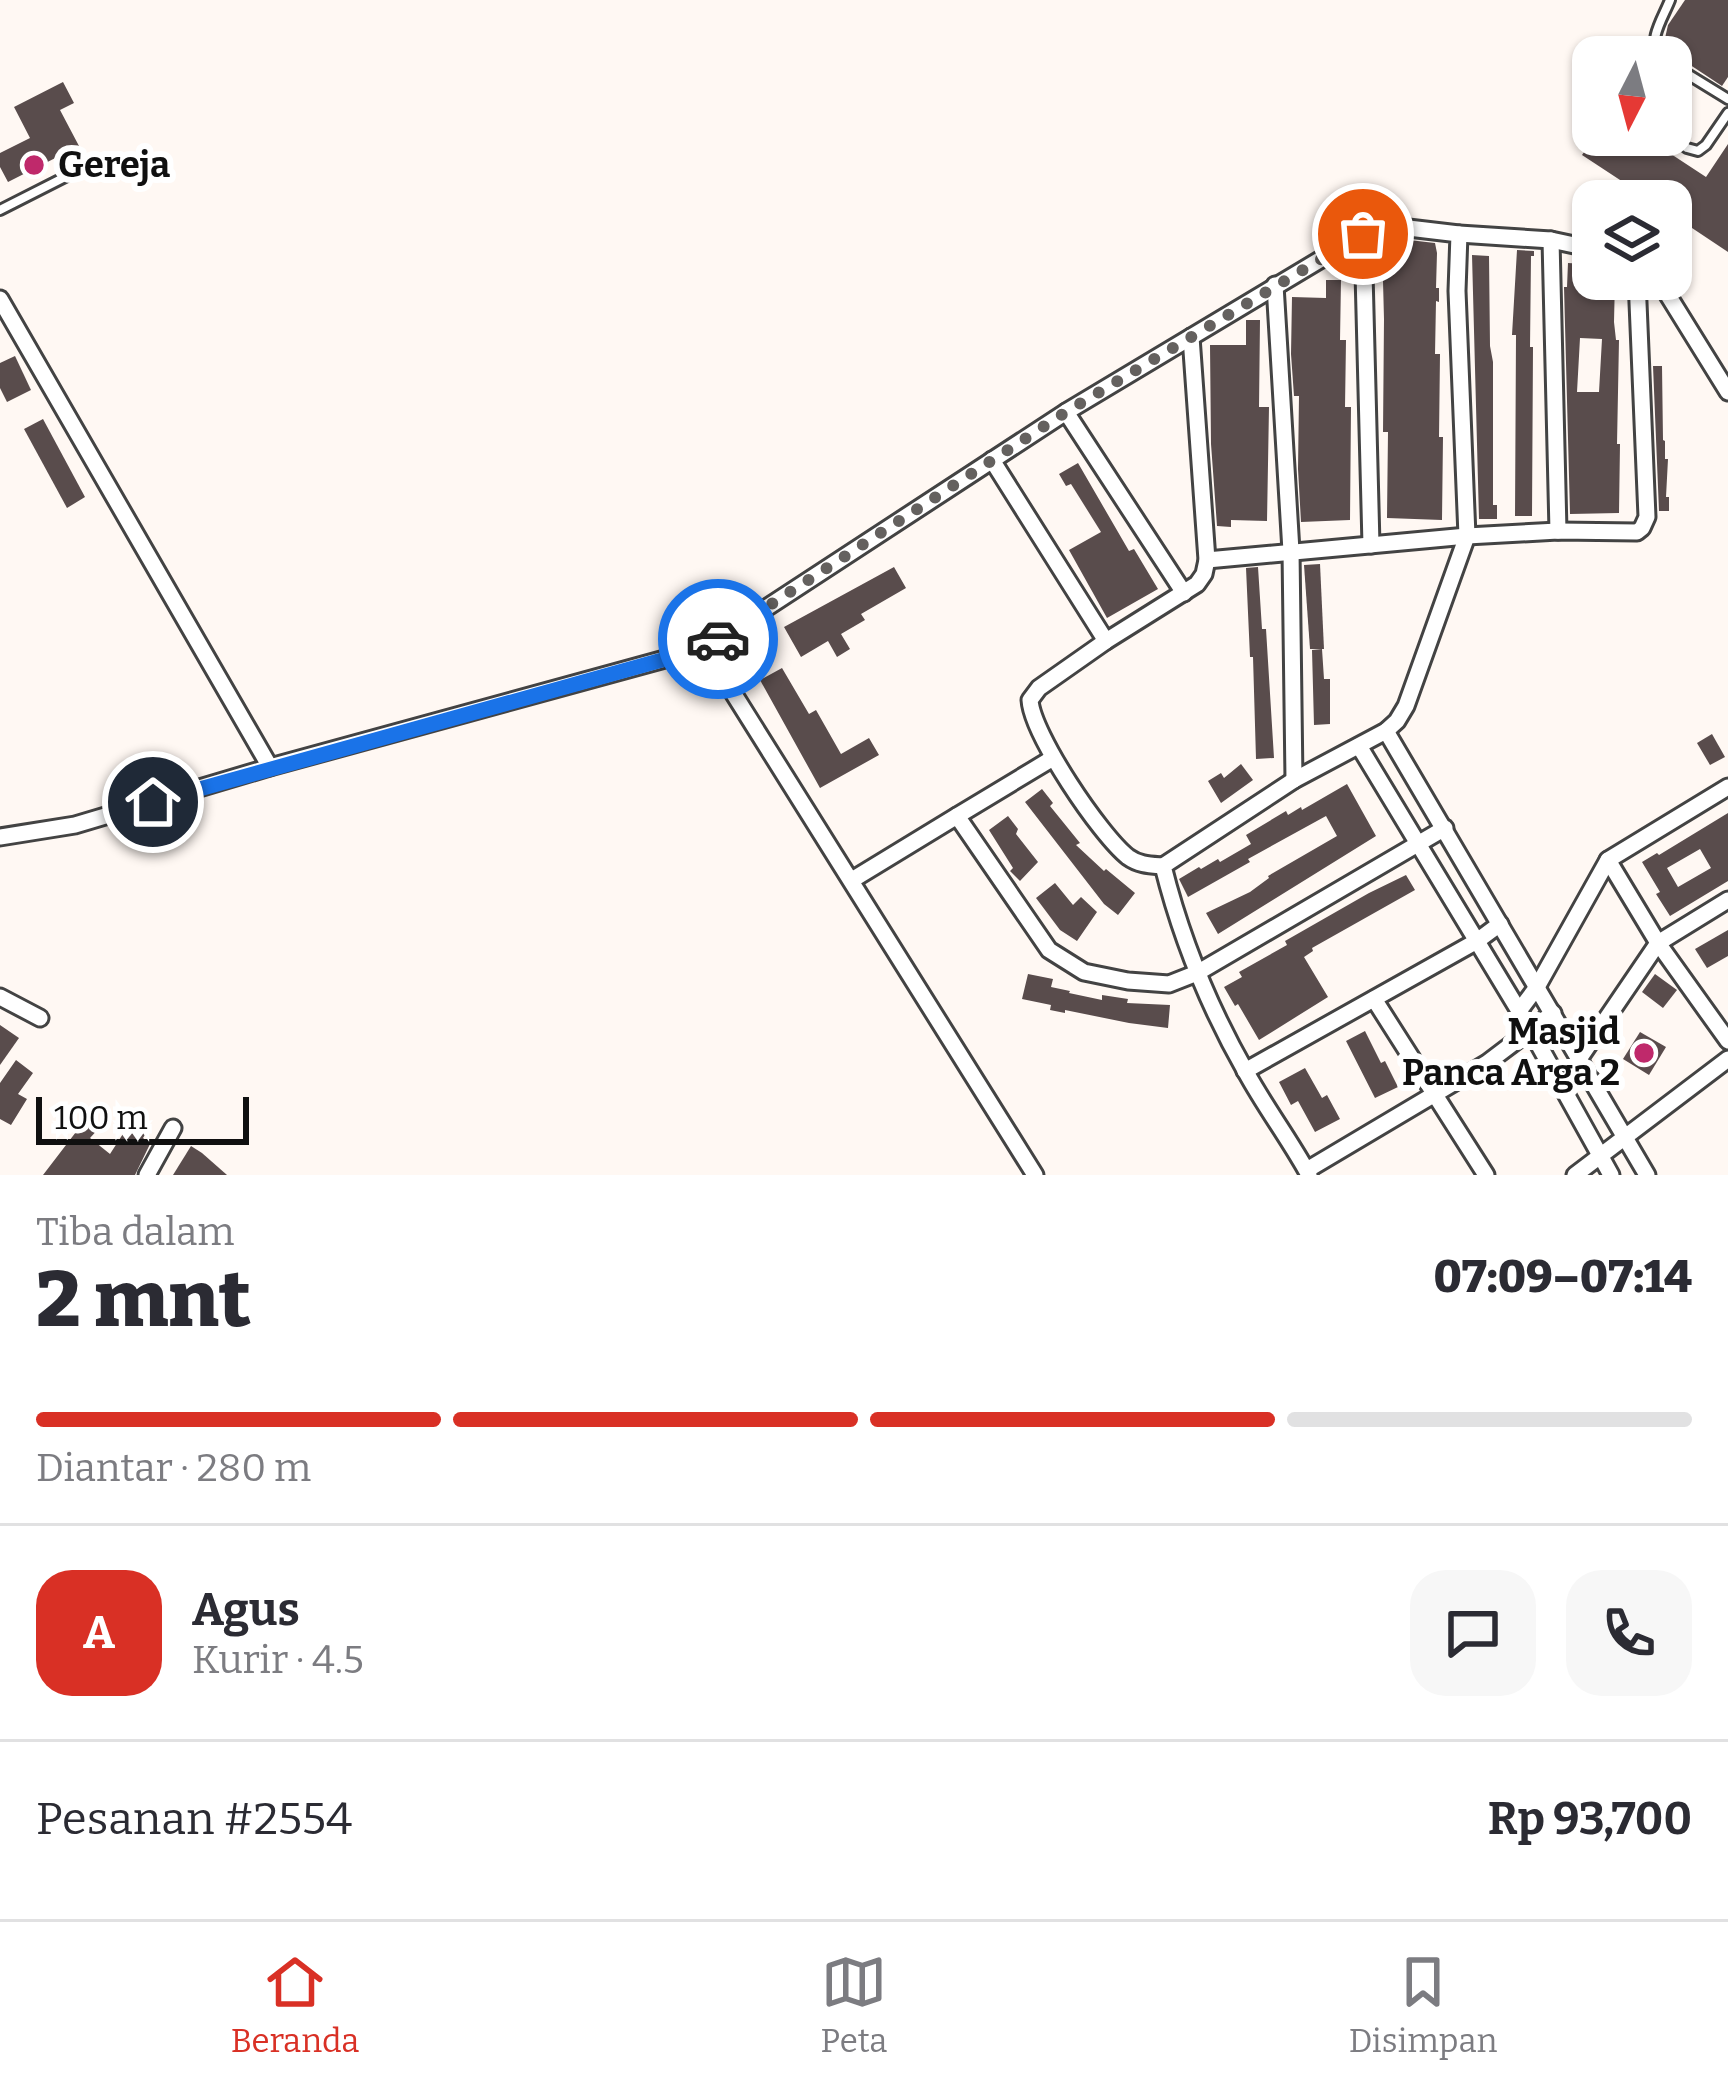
<!DOCTYPE html>
<html lang="id">
<meta charset="utf-8">
<style>
:root{--surface:#fff;--page:#f7f7f7;--text:#2b2b33;--muted:#7c7c81;--line:#e1e1e2;--accent:#d93025}
body{margin:0;font-family:Bitter,serif;background:var(--page);color:var(--text);height:100vh;display:flex;flex-direction:column;font-size:45px;white-space:nowrap}
*{box-sizing:border-box;margin:0}
p{font-size:39px;color:var(--muted)}
.icon{flex:none;width:66px;height:66px;fill:none;stroke:currentColor;stroke-width:2;stroke-linecap:round;stroke-linejoin:round}
.map{position:relative;height:1175px;overflow:hidden}
.panel{display:flex;flex-direction:column;background:var(--surface);flex:1}
.panel>*{flex:none}
.needle{width:78px;rotate:186deg}
.tools{position:absolute;left:1572px;top:36px;display:grid;gap:24px}
.tools a{display:grid;place-items:center;width:120px;height:120px;border-radius:24px;background:var(--surface);box-shadow:0 3px 9px #0004;font-size:60px}
.scale{position:absolute;left:36px;bottom:30px;width:213px;box-sizing:border-box;padding-left:12px;border:6px solid #101010;border-top:0;font-size:33px;line-height:42px;white-space:nowrap;color:#101010;-webkit-text-stroke:9px #fff;paint-order:stroke}
.pin{position:absolute;display:grid;place-items:center;width:102px;height:102px;color:#fff;margin:-51px;border:6px solid #fff;border-radius:50%;box-shadow:0 3px 12px #0007}
.courier{position:absolute;display:grid;place-items:center;width:120px;height:120px;margin:-60px;border:9px solid #1a73e8;border-radius:50%;background:#fff;color:#222;box-shadow:0 3px 15px #0007}
.headline em{font-style:normal;font-weight:800}
.headline div{display:flex;flex-direction:column-reverse}
.headline{display:flex;align-items:center;justify-content:space-between;height:204px;padding:0 36px}
h1{font-size:78px;font-weight:800;line-height:90px}
.bar{display:grid;grid-template-columns:repeat(4,1fr);gap:18px 12px;align-content:center;height:144px;padding:0 36px}
.bar i{height:15px;border-radius:9px;background:var(--line)}
.bar .on{background:var(--accent)}
.bar p{grid-column:span 4}
.line{display:flex;align-items:center;gap:30px;padding:0 36px;border-top:3px solid var(--line)}
.line div{flex:1}
.round{display:grid;place-items:center;flex:none;width:126px;height:126px;border-radius:36px;background:var(--page)}
.dock{display:flex;justify-content:space-around;align-items:center;height:168px;border-top:3px solid var(--line);background:var(--surface);font-size:33px;color:var(--muted)}
.dock a{display:grid;justify-items:center;gap:6px}
.dock .on{color:var(--accent)}
.map>svg:first-child{display:block}
.building{fill:#594c4c;fill-rule:evenodd}
.lines{fill:none;stroke-linecap:round;stroke-linejoin:round}
.lane-casing{stroke:#434343;stroke-width:14}
.street-casing{stroke:#434343;stroke-width:21}
.lane{stroke:#fff;stroke-width:8}
.street{stroke:#fff;stroke-width:15}
.done{stroke:#64615f;stroke-width:12;stroke-dasharray:0 21.6}
.route{stroke:#1a73e8;stroke-width:15}
.poi-dot{fill:#bf296b;stroke:#fff;stroke-width:4.5}
.labels{text-anchor:middle;dominant-baseline:central;stroke-width:12;stroke-linejoin:round;paint-order:stroke}
.poi-label{font-size:36px;font-weight:bold;fill:#101010;stroke:#fff;text-anchor:start}
</style>
<div class="map">
<svg width="1728" height="1175" viewBox="0 0 1728 1175">
<rect width="100%" height="100%" fill="#fff8f3"/>
<g class="building">
<path d="M1685,0H1728V77L1722,86L1663,47L1668,25Z"/>
<path d="M63,82L74,103L60,110L79,146L8,182L0,167V153L30,138L14,107Z"/>
<path d="M1596,135H1642L1706,177L1728,144V252L1671,214V201H1652L1582,155Z"/>
<path d="M1400,239L1435,243L1437,253L1436,288H1439V302L1436,301L1435,354H1440L1439,437H1443L1442,520L1387,518L1388,432H1383L1384,319L1382,243Z"/>
<path d="M1517,250L1534,251V256H1531L1530,347H1533L1532,516H1515L1516,335H1512Z"/>
<path d="M1472,255L1489,256L1490,346L1493,362V505H1497V519H1479Z"/>
<path d="M1568,263L1585,264V279H1615L1614,322L1616,340H1619L1617,444H1620L1619,513L1570,514L1564,287H1567ZM1580,338L1602,339L1599,392H1577Z"/>
<path d="M1326,280H1341L1340,340H1346L1345,407H1351L1350,520L1301,522L1298,469L1299,396H1294L1291,354L1292,297L1326,298Z"/>
<path d="M1246,320H1260L1259,407H1269L1267,521L1231,520V527L1217,526L1211,444L1210,345H1246Z"/>
<path d="M15,356L31,390L7,402L0,388V363Z"/>
<path d="M1653,366H1662L1663,440L1665,441V459H1668L1666,497H1669V511H1659Z"/>
<path d="M43,419L85,497L67,508L24,429Z"/>
<path d="M1078,463L1129,551L1134,549L1158,589L1107,618L1069,550L1101,532L1071,484L1066,486L1059,474Z"/>
<path d="M1320,564L1324,649H1310L1304,565Z"/>
<path d="M894,567L906,588L861,614L865,620L841,634L850,649L837,657L828,641L801,657L784,627Z"/>
<path d="M1258,567L1262,629H1266L1274,758L1256,759L1253,657H1250L1246,568Z"/>
<path d="M1322,649L1324,679H1330V724L1314,725L1312,650Z"/>
<path d="M782,668L809,714L816,710L841,754L869,738L879,755L820,788L760,680Z"/>
<path d="M1712,734L1725,757L1710,765L1697,743Z"/>
<path d="M1241,764L1253,780L1221,803L1208,781L1221,773L1224,778Z"/>
<path d="M1347,784L1376,836L1218,934L1206,913L1250,892L1269,878L1268,876L1337,836L1326,816L1248,859L1250,862L1188,897L1179,879L1199,867L1201,869L1218,859L1220,862L1251,844L1246,835L1286,811L1288,815L1301,807L1302,810Z"/>
<path d="M1042,789L1053,803L1050,806L1080,843L1076,845L1104,871L1106,869L1135,893L1118,915L1104,904L1025,802Z"/>
<path d="M1728,813V881L1670,916L1656,894L1660,892L1642,862L1657,853L1659,855ZM1700,849L1711,868L1678,887L1667,868Z"/>
<path d="M1008,816L1018,829L1016,834L1038,862L1020,881L1010,871L1013,868L989,830Z"/>
<path d="M1406,875L1415,890L1312,948L1313,951L1304,957L1328,997L1259,1040L1238,1004L1235,1006L1224,987L1242,977L1239,972L1287,945L1285,941L1369,893Z"/>
<path d="M1055,883L1073,905L1081,897L1097,912L1077,941L1060,930L1036,898Z"/>
<path d="M1728,930V956L1707,968L1695,949Z"/>
<path d="M1028,974L1053,979L1051,987L1070,991L1069,993L1102,1000V995L1128,999L1127,1003L1170,1005L1168,1028L1129,1023L1065,1010V1013L1050,1010L1051,1005L1022,999Z"/>
<path d="M1655,974L1677,990L1663,1008L1642,992Z"/>
<path d="M0,1025L19,1038L0,1065Z"/>
<path d="M1365,1031L1381,1063L1385,1061L1398,1087L1375,1098L1346,1041Z"/>
<path d="M1640,1032L1666,1047L1649,1075L1623,1059Z"/>
<path d="M16,1060L33,1073L18,1094L27,1099L11,1125L0,1119V1083Z"/>
<path d="M1305,1068L1322,1098L1327,1095L1340,1119L1315,1132L1298,1101L1291,1105L1279,1082Z"/>
<path d="M89,1115L101,1126L90,1138L110,1154L130,1123L146,1133L143,1138L150,1144L135,1175H43Z"/>
<path d="M191,1146L202,1153L227,1175H173Z"/>
</g>
<g class="lines">
<g class="lane-casing">
<g id="lane">
<path d="M1658,57C1648,39 1663,18 1670,0"/>
<path d="M1671,64L1728,99"/>
<path d="M1670,135L1687,148L1698,151L1706,145L1728,113"/>
<path d="M0,210L71,174"/>
</g>
</g>
<g class="street-casing">
<g id="street">
<path d="M1363,234L1371,545"/>
<path d="M1459,234L1551,240L1593,249"/>
<path d="M1551,240L1558,531"/>
<path d="M1658,279L1728,392"/>
<path d="M1275,285L1291,551L1294,780"/>
<path d="M0,299L270,767"/>
<path d="M1066,412L1184,593"/>
<path d="M992,460L1106,641"/>
<path d="M1207,560L1467,536L1558,531L1637,532L1642,528L1647,517L1637,279"/>
<path d="M705,648L1035,1175"/>
<path d="M1386,731L1647,1175"/>
<path d="M1359,746L1530,1029L1611,1175"/>
<path d="M1053,758L957,816L1049,950L1084,972L1128,981L1169,984L1197,973L1445,828"/>
<path d="M0,837L75,825L270,767L705,648L1066,412L1363,234L1400,227L1459,234L1457,291L1467,536L1406,706L1397,721L1386,731L1294,780L1163,866C1181,938 1209,1007 1246,1072C1265,1107 1290,1140 1309,1175"/>
<path d="M1608,860L1658,943L1728,1041"/>
<path d="M1163,866C1150,865 1139,865 1128,857C1100,835 1032,734 1030,700L1039,688L1106,641L1197,584L1204,574L1207,560L1191,337"/>
<path d="M852,880L957,816"/>
<path d="M0,997L40,1018"/>
<path d="M1374,999L1486,1175"/>
<path d="M1519,1011L1537,987L1608,860L1728,787"/>
<path d="M1579,1059L1658,943L1728,900"/>
<path d="M1245,1071L1477,941L1500,924"/>
<path d="M1307,1170L1487,1063L1553,1013"/>
<path d="M147,1175L173,1128"/>
<path d="M1575,1175L1728,1059"/>
</g>
</g>
<use href="#lane" class="lane"/>
<use href="#street" class="street"/>
</g>
<g class="lines">
<path class="done" d="M718,639L1066,412L1363,234"/>
<path class="route" d="M153,802L705,648L718,639"/>
</g>
<g class="poi-dot">
<circle cx="34" cy="165" r="12"/>
<circle cx="1644" cy="1053" r="12"/>
</g>
<g class="labels">
<g class="poi-label">
<text x="58" y="165">Gereja</text>
<text x="1620" y="1032" text-anchor="end">Masjid<tspan x="1620" dy="41">Panca Arga 2</tspan></text>
</g>
</g>
</svg>
<div class="tools">
<a><svg class="needle" viewBox="-14 -14 28 28"><path d="M0-13l5 13h-10z" fill="#e53935"/><path d="M0 13l5-13h-10z" fill="#7c7c81"/></svg></a>
<a><svg class="icon" aria-label="layers" viewBox="0 0 24 24"><path d="M12 4l9 5-9 5-9-5zM3 14l9 5 9-5"/></svg></a>
</div>
<div class="scale">100 m</div>
<div class="pin" style="left:1363px;top:234px;background:#ea580c"><svg class="icon" aria-label="bag" viewBox="0 0 24 24"><path d="M5 8h14l-1 12H6zM9 8a3 3 0 0 1 6 0"/></svg></div>
<div class="pin" style="left:153px;top:802px;background:#1f2937"><svg class="icon" aria-label="home" viewBox="0 0 24 24"><path d="M3 11l9-7 9 7M6 9v11h12V9"/></svg></div>
<div class="courier" style="left:718px;top:639px"><svg class="icon" aria-label="car" viewBox="0 0 24 24"><path d="M5 17H2v-5l4-1 3-4h7l3 4 3 1v5h-3M9 17h6M6 11h13"/><circle cx="7" cy="17" r="2"/><circle cx="17" cy="17" r="2"/></svg></div>
</div>
<section class="panel">
<div class="headline"><div><h1>2 mnt</h1><p>Tiba dalam</p></div><em>07:09–07:14</em></div>
<div class="bar"><i class="on"></i><i class="on"></i><i class="on"></i><i></i><p>Diantar · 280 m</p></div>
<div class="line" style="height:216px"><b class="round" style="background:var(--accent);color:#fff">A</b><div><b>Agus</b><p>Kurir · 4.5</p></div><a class="round"><svg class="icon" aria-label="chat" viewBox="0 0 24 24"><path d="M4 5h16v11H9l-5 4z"/></svg></a><a class="round"><svg class="icon" aria-label="phone" viewBox="0 0 24 24"><path d="M5 4h4l2 5-3 2q2 4 5 5l2-3 5 2v4C11 20 4 13 5 4z"/></svg></a></div>
<div class="line" style="height:156px"><div>Pesanan #2554</div><b>Rp 93,700</b></div>
</section>
<nav class="dock">
<a class="on"><svg class="icon" aria-label="home" viewBox="0 0 24 24"><path d="M3 11l9-7 9 7M6 9v11h12V9"/></svg>Beranda</a>
<a><svg class="icon" aria-label="map" viewBox="0 0 24 24"><path d="M3 6l6-2 6 2 6-2v14l-6 2-6-2-6 2zM9 4v14M15 6v14"/></svg>Peta</a>
<a><svg class="icon" aria-label="saved" viewBox="0 0 24 24"><path d="M7 4h10v16l-5-4-5 4z"/></svg>Disimpan</a>
</nav>
